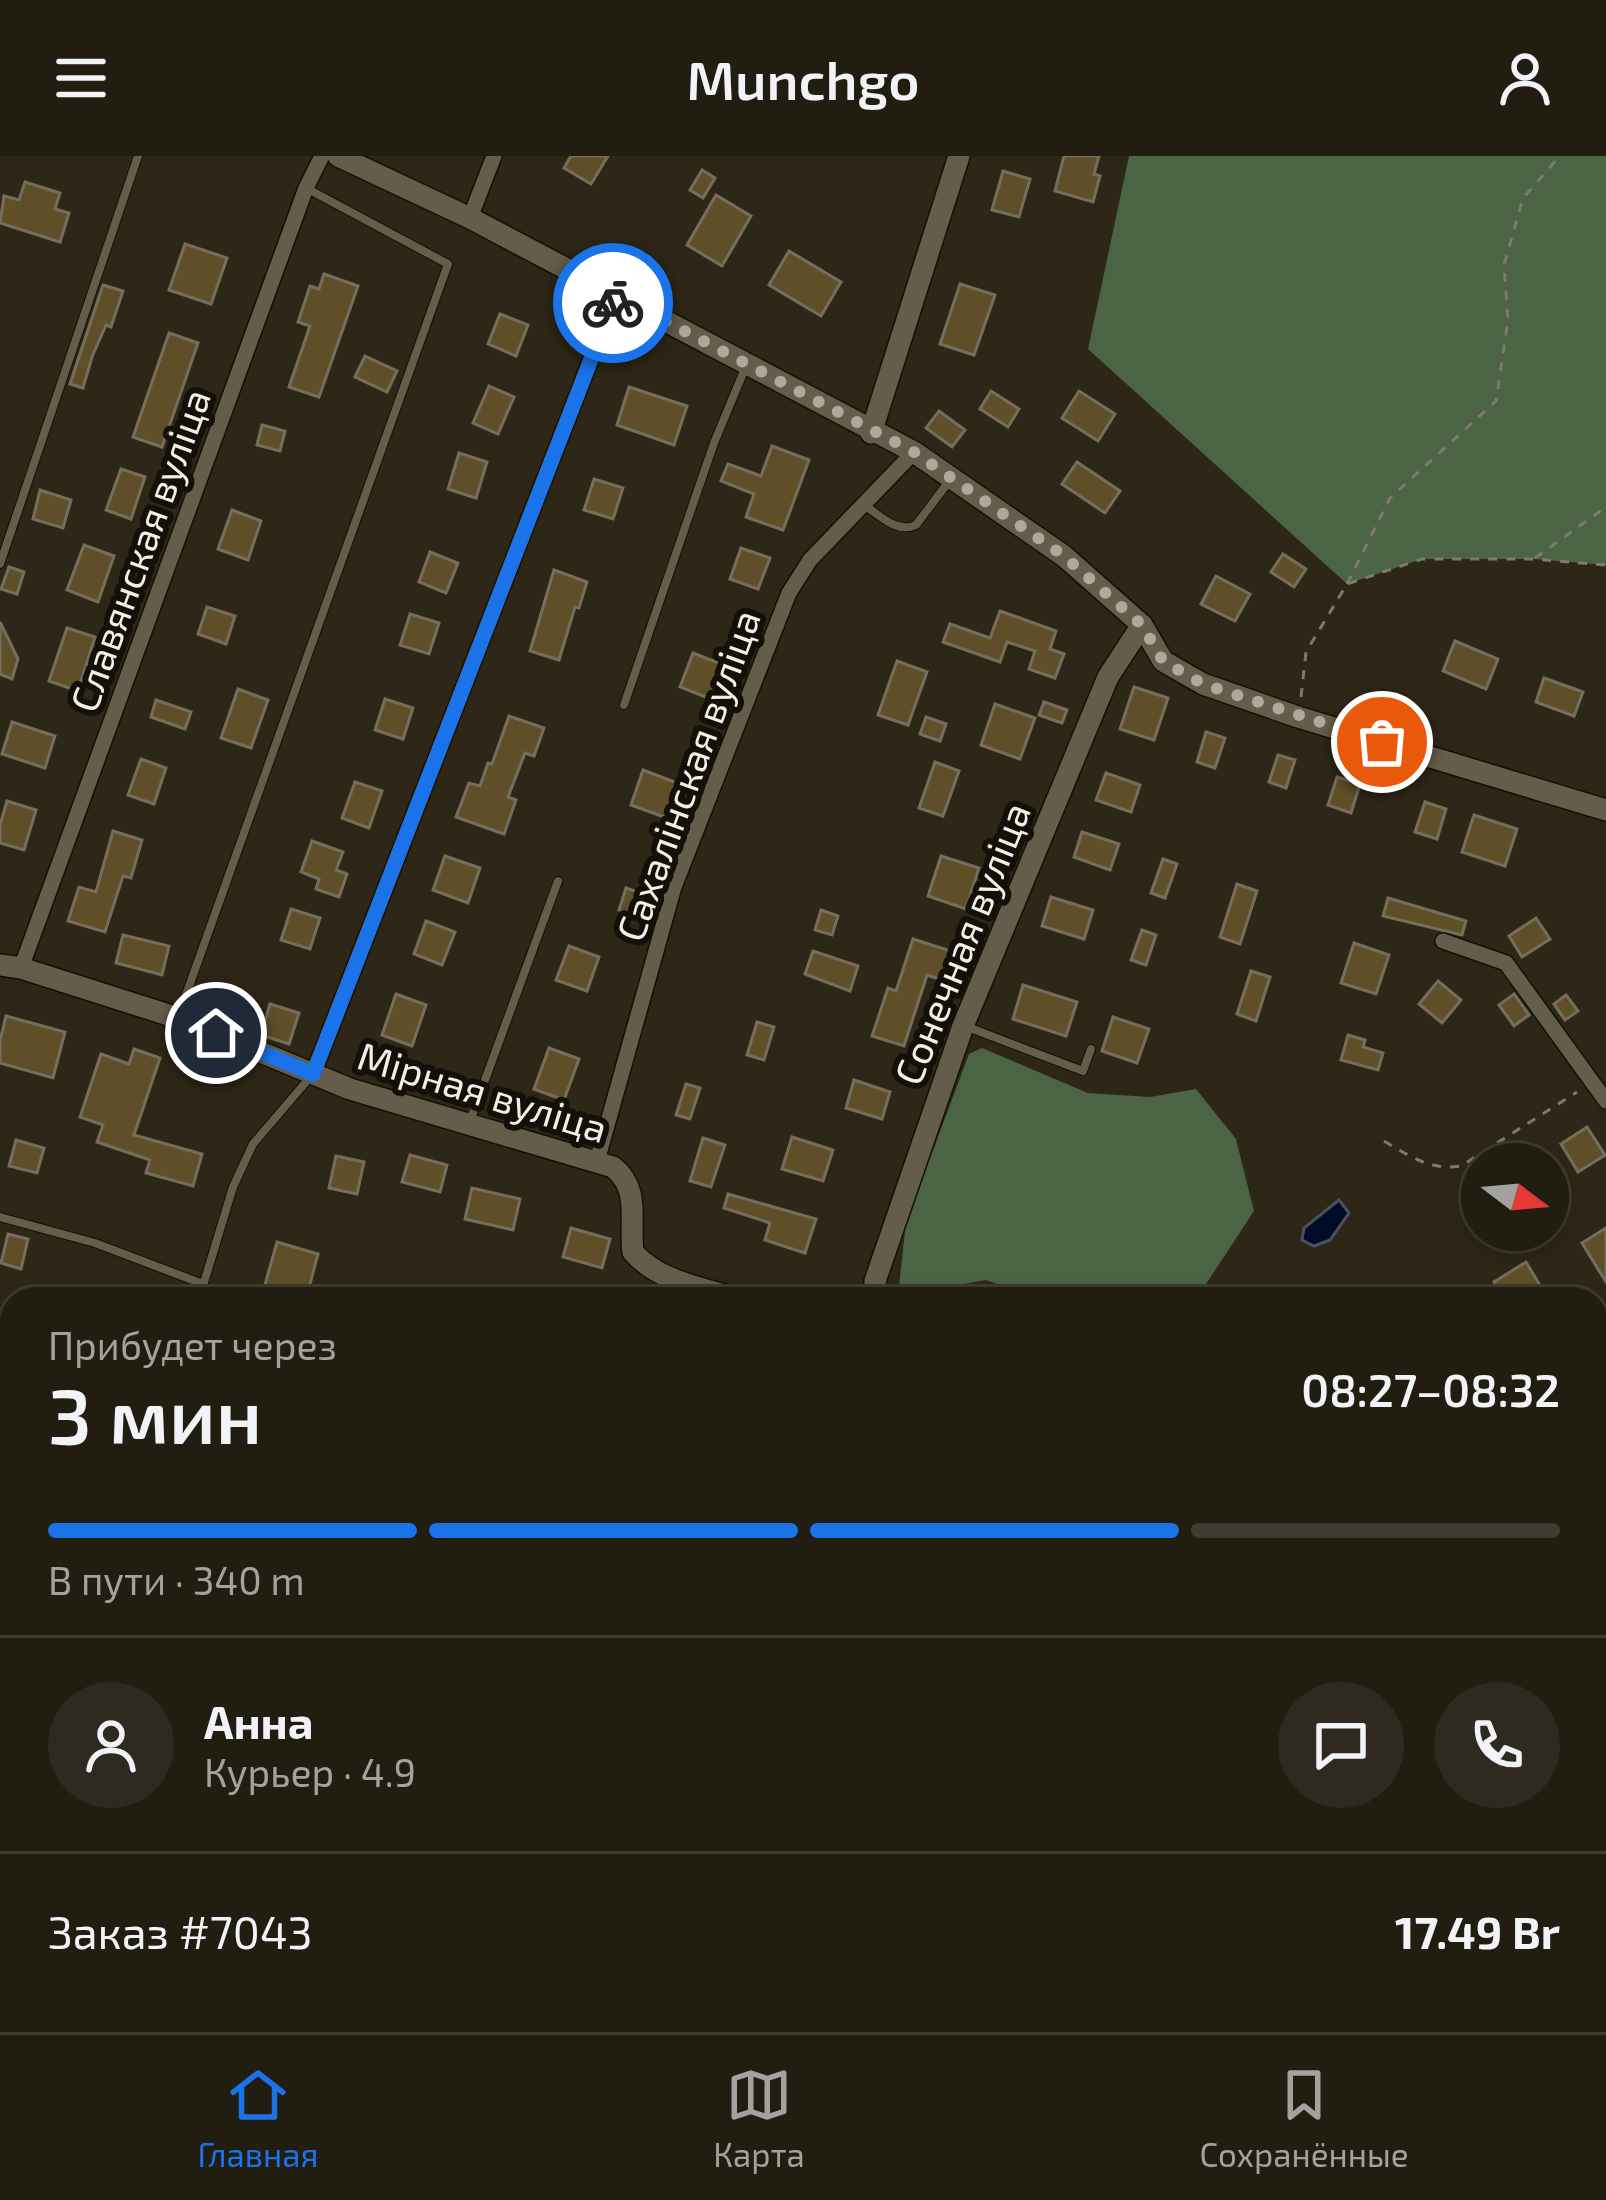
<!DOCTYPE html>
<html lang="ru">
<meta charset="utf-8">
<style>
:root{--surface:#221d11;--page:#2e2a1f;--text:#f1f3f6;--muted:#a2a29f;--line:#3f3b31;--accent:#1a73e8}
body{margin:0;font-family:"Exo 2",sans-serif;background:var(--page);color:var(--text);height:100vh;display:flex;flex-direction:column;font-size:45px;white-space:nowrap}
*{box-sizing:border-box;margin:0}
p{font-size:39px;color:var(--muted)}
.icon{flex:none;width:66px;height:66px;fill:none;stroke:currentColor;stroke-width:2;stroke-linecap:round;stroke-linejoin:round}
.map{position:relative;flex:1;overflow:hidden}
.details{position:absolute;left:0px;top:1131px;width:1608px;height:747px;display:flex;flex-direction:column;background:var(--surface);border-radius:36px 36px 0 0;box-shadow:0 6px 18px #0003,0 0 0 3px var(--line)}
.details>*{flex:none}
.needle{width:78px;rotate:106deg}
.controls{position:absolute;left:1461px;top:987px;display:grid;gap:24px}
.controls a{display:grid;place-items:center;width:108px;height:108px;border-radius:50%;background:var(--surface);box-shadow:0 6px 18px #0003,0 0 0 3px var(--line);font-size:60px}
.pin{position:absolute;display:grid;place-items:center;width:102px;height:102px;color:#fff;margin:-51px;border:6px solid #fff;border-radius:50%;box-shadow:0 3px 12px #0007}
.courier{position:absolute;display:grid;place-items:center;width:120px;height:120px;margin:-60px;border:9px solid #1a73e8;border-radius:50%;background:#fff;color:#222;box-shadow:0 3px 15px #0007}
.headline em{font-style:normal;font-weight:600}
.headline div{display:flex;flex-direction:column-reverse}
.headline{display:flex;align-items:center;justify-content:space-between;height:204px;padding:0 48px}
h1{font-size:78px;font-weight:600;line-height:90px}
.bar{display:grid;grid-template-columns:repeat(4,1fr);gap:18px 12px;align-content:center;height:144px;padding:0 48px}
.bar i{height:15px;border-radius:9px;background:var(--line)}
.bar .selected{background:var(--accent)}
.bar p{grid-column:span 4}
.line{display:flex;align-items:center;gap:30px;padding:0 48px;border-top:3px solid var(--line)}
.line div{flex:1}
.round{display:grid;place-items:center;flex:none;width:126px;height:126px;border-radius:63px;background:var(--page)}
header{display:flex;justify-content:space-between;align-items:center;height:156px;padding:0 48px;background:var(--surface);font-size:54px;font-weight:600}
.menu{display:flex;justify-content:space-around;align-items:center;height:168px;border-top:3px solid var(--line);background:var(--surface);font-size:33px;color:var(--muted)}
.menu a{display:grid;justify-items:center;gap:6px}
.menu .selected{color:var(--accent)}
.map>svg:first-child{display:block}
.built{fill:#393019}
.education{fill:#392a36}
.forest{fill:#4a6444}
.water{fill:#000c25;stroke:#49505f;stroke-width:3}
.building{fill:#5e4f28;stroke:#756e5c;stroke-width:3}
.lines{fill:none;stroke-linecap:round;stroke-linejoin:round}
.lane-casing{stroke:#161003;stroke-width:10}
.street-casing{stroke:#161003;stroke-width:18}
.secondary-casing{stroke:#161003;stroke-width:24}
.path{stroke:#807a6d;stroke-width:3;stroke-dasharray:9 9;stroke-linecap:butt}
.lane{stroke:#645d4b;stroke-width:8}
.street{stroke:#645d4b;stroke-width:15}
.secondary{stroke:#645d4b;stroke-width:21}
.done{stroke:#aea99d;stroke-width:12;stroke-dasharray:0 21.6}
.route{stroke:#1a73e8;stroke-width:15}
.labels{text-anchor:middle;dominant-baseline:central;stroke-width:12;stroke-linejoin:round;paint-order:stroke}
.street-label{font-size:39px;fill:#f3efe5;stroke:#131009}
</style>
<header><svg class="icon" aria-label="menu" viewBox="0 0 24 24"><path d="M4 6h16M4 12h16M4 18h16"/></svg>Munchgo<svg class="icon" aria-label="person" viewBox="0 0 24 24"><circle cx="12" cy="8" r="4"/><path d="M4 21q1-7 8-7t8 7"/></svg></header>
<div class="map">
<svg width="1606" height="1876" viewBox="0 0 1606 1876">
<rect width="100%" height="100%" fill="#2e2717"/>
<path class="built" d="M1606,1177V1387L1596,1394V1183Z"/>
<path class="education" d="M1606,1612V1876H1508L1502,1866H1596V1619Z"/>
<g class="forest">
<path d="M1129,0H1606V409L1534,403H1422L1347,428L1088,193Z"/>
<path d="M982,892L1088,937L1150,941L1196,933L1236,983L1254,1055L1202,1134L1189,1143H1039L986,1124L923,1135L899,1130L906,1066L969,898Z"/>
</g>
<path class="water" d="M1339,1044L1349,1057L1330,1084L1314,1090L1302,1084L1304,1072Z"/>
<g class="building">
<path d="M571,0H608L591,28L564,12Z"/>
<path d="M1064,0H1099L1094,18L1100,20L1093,46L1055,35Z"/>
<path d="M702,14L715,22L703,42L690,34Z"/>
<path d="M1003,15L1030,23L1019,61L992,54Z"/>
<path d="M25,26L60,37L55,53L69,57L60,86L0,67L4,40L19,44Z"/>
<path d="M716,39L751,60L722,110L687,89Z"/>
<path d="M185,88L227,102L211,148L169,134Z"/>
<path d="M789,95L841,126L821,160L769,129Z"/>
<path d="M324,118L358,130L319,241L289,231L310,170L298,166L310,130L319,133Z"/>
<path d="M960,128L995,139L974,199L940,188Z"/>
<path d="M103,129L123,135L111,171L106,169L92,201L83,232L70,228Z"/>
<path d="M500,158L528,169L516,200L488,188Z"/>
<path d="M169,177L198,187L162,291L133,281Z"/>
<path d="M365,200L397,215L387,236L355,221Z"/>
<path d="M489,230L514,241L498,278L473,267Z"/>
<path d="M629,231L687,250L674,289L617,269Z"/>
<path d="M991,235L1019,253L1008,271L980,253Z"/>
<path d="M1079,235L1115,258L1098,285L1062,262Z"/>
<path d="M939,255L965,274L952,291L926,272Z"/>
<path d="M262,269L285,275L280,295L257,289Z"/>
<path d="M772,290L809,304L783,374L746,361L754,338L721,325L728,308L761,320Z"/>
<path d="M459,297L487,306L476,342L448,333Z"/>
<path d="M1077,306L1120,335L1105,357L1062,328Z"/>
<path d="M121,313L145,321L131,363L106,354Z"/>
<path d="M594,323L623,332L613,363L584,354Z"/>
<path d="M40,334L71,344L63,372L33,363Z"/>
<path d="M232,354L261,365L248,404L218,393Z"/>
<path d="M84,389L114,400L98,446L67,434Z"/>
<path d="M741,392L770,402L758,433L730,423Z"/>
<path d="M430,396L458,407L446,437L419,426Z"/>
<path d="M1283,398L1306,413L1294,431L1271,416Z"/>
<path d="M9,411L24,416L17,438L1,433Z"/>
<path d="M554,414L587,426L579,452L575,451L559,504L530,495Z"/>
<path d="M1216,420L1250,438L1235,465L1201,448Z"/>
<path d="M207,451L235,460L226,488L198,478Z"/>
<path d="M1000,455L1056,475L1050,493L1064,498L1055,522L1029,513L1035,495L1007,486L1000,506L943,486L950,468L990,482Z"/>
<path d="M410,458L439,467L429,498L400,489Z"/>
<path d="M0,466L18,503L12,523L0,518Z"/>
<path d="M67,472L95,481L78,535L49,525Z"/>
<path d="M1455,485L1498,503L1486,533L1443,515Z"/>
<path d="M693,497L734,513L721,547L680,531Z"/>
<path d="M897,505L927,516L908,569L878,559Z"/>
<path d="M1544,522L1583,536L1574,560L1536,546Z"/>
<path d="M1134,531L1168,542L1154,584L1120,573Z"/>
<path d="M238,533L268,544L251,592L221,582Z"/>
<path d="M385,543L413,552L403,583L375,574Z"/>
<path d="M156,544L191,556L185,573L151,561Z"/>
<path d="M1044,546L1067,554L1062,567L1039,559Z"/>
<path d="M995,548L1035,562L1020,603L981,589Z"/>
<path d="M509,560L544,572L534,600L525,597L508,641L516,644L504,678L456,661L469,627L480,630L488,607L492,608Z"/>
<path d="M926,561L946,568L940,585L920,578Z"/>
<path d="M12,566L55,580L45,612L2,598Z"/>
<path d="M1206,576L1225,582L1215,612L1197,606Z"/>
<path d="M1278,599L1295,604L1286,632L1269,626Z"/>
<path d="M141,603L166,612L154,648L128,639Z"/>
<path d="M935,606L959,615L943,660L919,652Z"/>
<path d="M643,614L680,628L667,662L631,649Z"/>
<path d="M1106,617L1140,629L1131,656L1096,644Z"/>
<path d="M1337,621L1360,628L1351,657L1328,649Z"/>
<path d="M355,626L382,635L369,672L342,662Z"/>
<path d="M7,645L36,654L24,694L0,687V669Z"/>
<path d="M1425,646L1446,653L1437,683L1415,676Z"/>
<path d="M1474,659L1517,673L1505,710L1462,696Z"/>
<path d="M113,675L142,684L131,722L123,720L105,776L68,765L79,731L96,736Z"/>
<path d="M1082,676L1119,688L1110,714L1074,701Z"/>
<path d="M312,685L343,696L336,714L347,718L339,741L316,733L319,723L301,716Z"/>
<path d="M445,700L480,712L468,747L433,734Z"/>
<path d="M941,700L979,712L966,753L928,740Z"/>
<path d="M1163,703L1177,708L1165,742L1151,737Z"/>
<path d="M1237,728L1257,735L1240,788L1220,781Z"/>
<path d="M626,732L655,742L648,764L619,754Z"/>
<path d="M1051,741L1093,754L1084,783L1042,770Z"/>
<path d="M1388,742L1466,765L1462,779L1383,760Z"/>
<path d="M291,753L320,762L310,793L281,784Z"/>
<path d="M821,754L838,760L832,779L815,774Z"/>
<path d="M1536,762L1550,783L1522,801L1509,780Z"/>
<path d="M426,765L455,776L442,809L414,798Z"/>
<path d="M1142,774L1156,779L1146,809L1131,804Z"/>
<path d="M123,779L169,790L162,819L116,807Z"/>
<path d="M913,783L963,799L954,828L927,819L904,890L872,880L888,832L896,835Z"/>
<path d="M1354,787L1389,799L1376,838L1341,827Z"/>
<path d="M569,790L599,801L587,835L556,824Z"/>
<path d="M813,795L858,810L850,835L805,818Z"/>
<path d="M1251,815L1270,821L1256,865L1237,858Z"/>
<path d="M1438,825L1461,844L1442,867L1419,848Z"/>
<path d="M1023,829L1077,846L1066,880L1013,863Z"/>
<path d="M396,838L426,849L412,890L382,879Z"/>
<path d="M1514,838L1529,859L1514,870L1499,849Z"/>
<path d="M1566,839L1578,855L1565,864L1554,848Z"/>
<path d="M270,848L299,857L289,888L261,879Z"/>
<path d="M6,860L65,876L53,922L0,907V885Z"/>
<path d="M1113,861L1149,873L1137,907L1102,895Z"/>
<path d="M757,866L774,871L764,904L747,899Z"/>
<path d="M1348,879L1365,884L1363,891L1383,897L1378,914L1341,904Z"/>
<path d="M549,892L579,903L564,944L534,933Z"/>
<path d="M134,893L160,902L134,979L202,998L193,1030L146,1017L150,1004L97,986L103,969L80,961L101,898L129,908Z"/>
<path d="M854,924L890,936L882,963L846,952Z"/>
<path d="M686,928L700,932L690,963L676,959Z"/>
<path d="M1587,971L1605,999L1578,1016L1561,988Z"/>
<path d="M792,981L833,994L823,1025L782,1013Z"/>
<path d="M703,982L725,989L711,1031L690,1025Z"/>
<path d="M16,984L44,992L37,1017L9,1010Z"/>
<path d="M410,999L447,1009L440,1036L402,1026Z"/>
<path d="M336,1000L364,1006L357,1038L329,1032Z"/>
<path d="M1482,1018V1057L1465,1029Z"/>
<path d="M472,1032L520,1043L513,1074L465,1063Z"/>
<path d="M728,1038L816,1063L805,1097L765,1084L770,1067L724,1052Z"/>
<path d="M571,1072L610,1083L602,1112L563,1101Z"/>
<path d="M1606,1072V1126L1582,1087Z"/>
<path d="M8,1078L28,1083L21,1113L1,1107Z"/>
<path d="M277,1086L318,1098L306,1143L264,1132Z"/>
<path d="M1526,1106L1541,1131L1523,1143H1504L1494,1126Z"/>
</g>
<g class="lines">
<g class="lane-casing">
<g id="lane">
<path d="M863,348C879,359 897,378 916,369L950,324"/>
<path d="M0,408L138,0"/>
<path d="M624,549L714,287L746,210"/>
<path d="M178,861L448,108L306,32"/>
<path d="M965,870L1083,915L1091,893"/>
<path d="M470,965L558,725"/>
<path d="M0,1061L95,1087L203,1128"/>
<path d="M199,1143L233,1031L253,988L312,919"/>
<path d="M1596,1176L1606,1170"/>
<path d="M0,1571L12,1575"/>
<path d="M1068,1866L1073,1874L1086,1866"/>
<path d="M1350,1866L1357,1876"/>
<path d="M1371,1876L1387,1866"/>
</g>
</g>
<g class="street-casing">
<g id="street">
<path d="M470,62L494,0"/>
<path d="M1443,785L1506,807L1606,945"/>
<path d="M21,812L306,32L322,0"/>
<path d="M313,918L616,139"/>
<path d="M597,1005L674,731L789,437L810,404L914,296"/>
<path d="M0,1336L12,1338"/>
<path d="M0,1814L12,1825"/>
<path d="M55,1866L65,1876"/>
<path d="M610,1876L614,1866"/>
</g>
</g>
<g class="secondary-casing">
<g id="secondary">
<path d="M338,0L470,62L914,296L1064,400L1142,469L1163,505L1203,528L1298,561L1606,654"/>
<path d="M871,277L959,0"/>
<path d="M0,809L21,812L178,862L350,933L613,1011C641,1033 629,1064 633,1096C658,1125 702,1132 738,1143"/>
<path d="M875,1143V1125L963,870L1108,521L1142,469"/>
<path d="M1470,1866L1476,1876"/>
</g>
</g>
<g class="path">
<path d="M1535,402L1606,351"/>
<path d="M1347,428L1390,342L1496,245L1508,164L1504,109L1523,42L1560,0"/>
<path d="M1301,541L1306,496L1347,428L1422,403H1534L1606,409"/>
<path d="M1384,985C1409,1000 1431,1015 1461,1010L1577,936"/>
</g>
<use href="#lane" class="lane"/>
<use href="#street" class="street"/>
<use href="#secondary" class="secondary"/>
</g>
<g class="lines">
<path class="done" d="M613,147L616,139L914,296L1064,400L1142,469L1163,505L1203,528L1382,586"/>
<path class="route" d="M216,877L313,918L613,147"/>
</g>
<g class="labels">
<g class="street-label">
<text transform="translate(139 394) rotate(-70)">Славянская вуліца</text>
<text transform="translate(687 619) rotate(-70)">Сахалінская вуліца</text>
<text transform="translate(961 787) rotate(-68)">Сонечная вуліца</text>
<text transform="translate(483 935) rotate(17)">Мірная вуліца</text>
</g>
</g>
</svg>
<div class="controls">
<a><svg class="needle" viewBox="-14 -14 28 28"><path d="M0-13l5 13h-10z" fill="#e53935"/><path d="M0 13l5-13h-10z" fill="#a2a29f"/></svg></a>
</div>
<div class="pin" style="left:1382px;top:586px;background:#ea580c"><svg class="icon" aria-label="bag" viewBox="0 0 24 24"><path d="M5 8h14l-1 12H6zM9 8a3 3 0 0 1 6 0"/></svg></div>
<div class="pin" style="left:216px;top:877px;background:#1f2937"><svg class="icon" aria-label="home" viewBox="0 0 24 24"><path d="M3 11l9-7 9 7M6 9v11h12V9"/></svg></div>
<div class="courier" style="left:613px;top:147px"><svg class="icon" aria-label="bike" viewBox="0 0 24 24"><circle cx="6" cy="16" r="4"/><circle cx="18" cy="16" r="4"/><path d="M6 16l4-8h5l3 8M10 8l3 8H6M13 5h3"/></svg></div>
<section class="details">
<div class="headline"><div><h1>3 мин</h1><p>Прибудет через</p></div><em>08:27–08:32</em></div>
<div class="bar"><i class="selected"></i><i class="selected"></i><i class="selected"></i><i></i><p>В пути · 340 m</p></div>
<div class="line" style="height:216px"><a class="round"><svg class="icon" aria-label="person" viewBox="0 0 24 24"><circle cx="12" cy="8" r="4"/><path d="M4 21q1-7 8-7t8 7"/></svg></a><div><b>Анна</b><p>Курьер · 4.9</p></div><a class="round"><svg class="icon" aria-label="chat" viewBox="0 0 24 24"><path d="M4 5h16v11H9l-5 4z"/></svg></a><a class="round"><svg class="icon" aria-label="phone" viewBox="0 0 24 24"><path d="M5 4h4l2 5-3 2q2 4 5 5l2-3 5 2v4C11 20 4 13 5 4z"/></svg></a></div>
<div class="line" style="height:156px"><div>Заказ #7043</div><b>17.49 Br</b></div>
</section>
</div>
<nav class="menu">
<a class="selected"><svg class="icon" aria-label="home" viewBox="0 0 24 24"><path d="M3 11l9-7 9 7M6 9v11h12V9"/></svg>Главная</a>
<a><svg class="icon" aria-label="map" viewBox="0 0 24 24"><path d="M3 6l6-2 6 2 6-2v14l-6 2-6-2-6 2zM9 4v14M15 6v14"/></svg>Карта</a>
<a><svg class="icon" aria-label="saved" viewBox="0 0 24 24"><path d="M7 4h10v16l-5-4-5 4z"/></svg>Сохранённые</a>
</nav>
